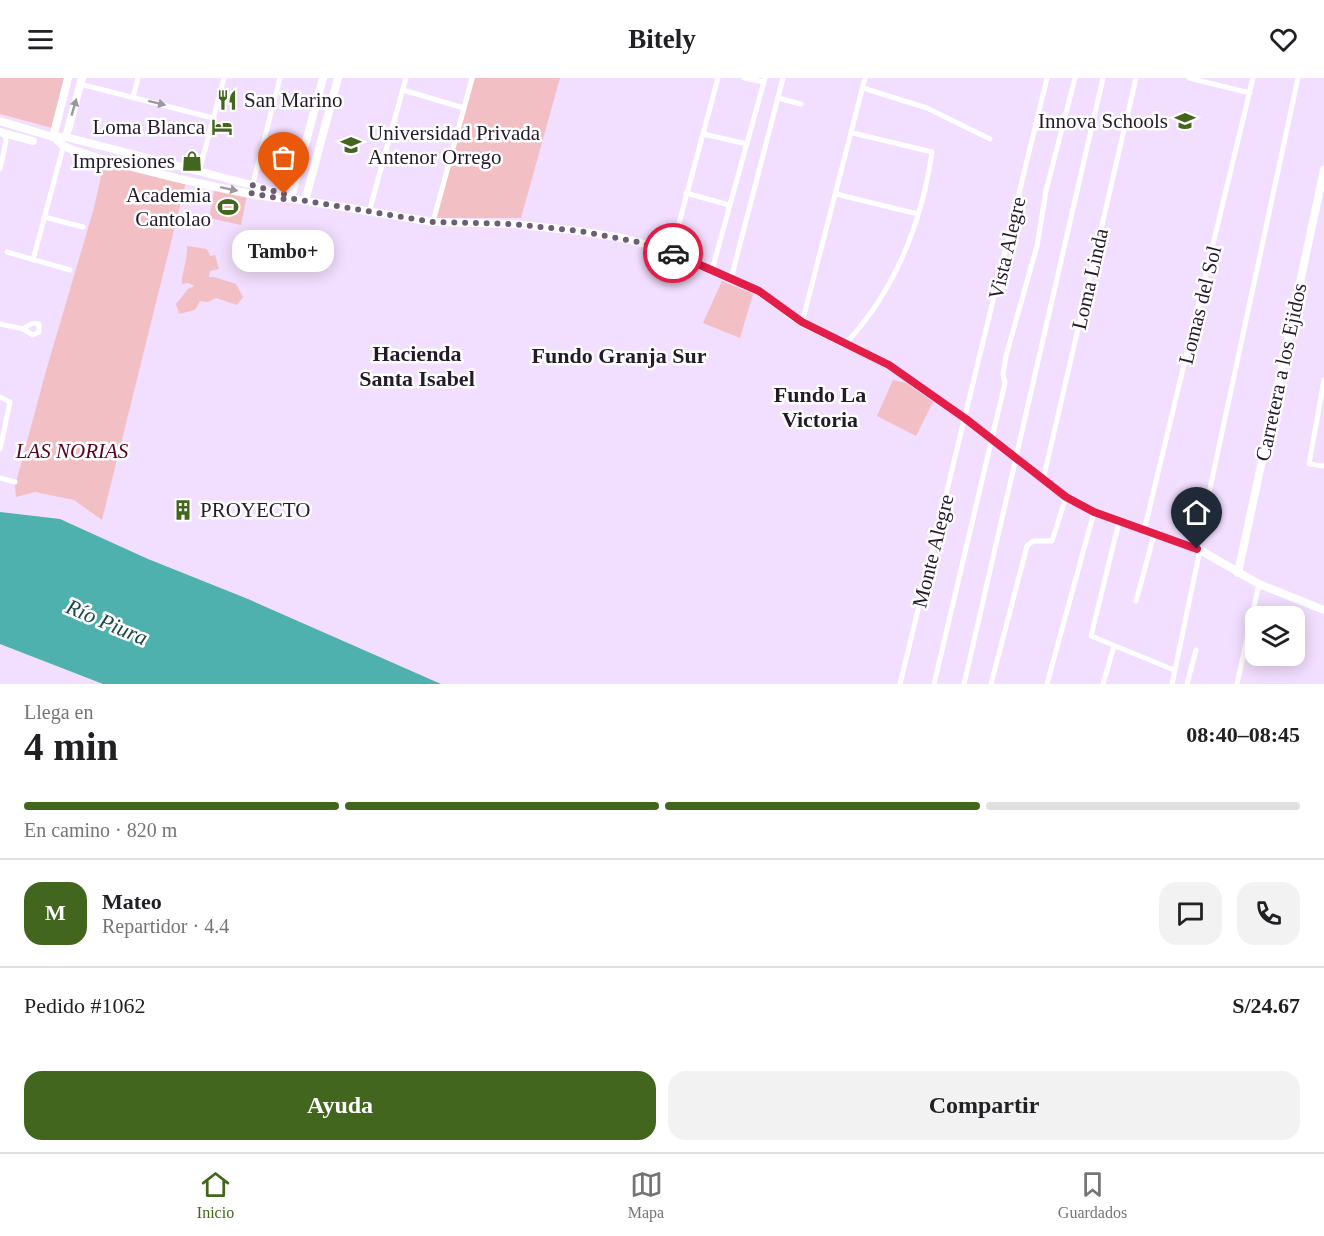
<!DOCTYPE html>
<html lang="es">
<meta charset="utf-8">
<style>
:root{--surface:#fff;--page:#f2f2f2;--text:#202124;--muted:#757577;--line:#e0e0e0;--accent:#42661e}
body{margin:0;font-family:"Times New Roman",serif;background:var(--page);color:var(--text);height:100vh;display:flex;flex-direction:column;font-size:22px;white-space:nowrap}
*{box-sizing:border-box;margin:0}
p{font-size:20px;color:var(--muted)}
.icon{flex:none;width:33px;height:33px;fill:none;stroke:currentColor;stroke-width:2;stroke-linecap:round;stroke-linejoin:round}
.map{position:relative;height:606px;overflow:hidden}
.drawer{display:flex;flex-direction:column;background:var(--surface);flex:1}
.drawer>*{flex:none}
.tools{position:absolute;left:1245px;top:528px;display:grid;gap:12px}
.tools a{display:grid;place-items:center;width:60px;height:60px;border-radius:12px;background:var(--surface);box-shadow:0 3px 15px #0003;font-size:30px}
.pin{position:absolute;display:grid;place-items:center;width:51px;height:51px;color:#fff;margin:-62px -26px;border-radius:50% 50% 50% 0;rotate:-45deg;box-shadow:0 0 6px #0007}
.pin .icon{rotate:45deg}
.courier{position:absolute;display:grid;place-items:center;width:60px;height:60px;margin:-30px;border:4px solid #e11d48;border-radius:50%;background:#fff;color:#222;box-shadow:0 2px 8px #0007}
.bubble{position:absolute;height:42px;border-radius:18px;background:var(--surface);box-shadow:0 3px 15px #0003;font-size:20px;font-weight:700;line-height:42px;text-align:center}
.summary em{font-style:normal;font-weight:700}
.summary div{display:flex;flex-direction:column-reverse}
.summary{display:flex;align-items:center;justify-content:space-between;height:102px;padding:0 24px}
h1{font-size:39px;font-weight:700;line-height:45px}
.bar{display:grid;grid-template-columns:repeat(4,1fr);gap:9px 6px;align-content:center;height:72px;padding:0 24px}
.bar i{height:8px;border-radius:4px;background:var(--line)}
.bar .current{background:var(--accent)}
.bar p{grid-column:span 4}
.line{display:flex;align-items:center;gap:15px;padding:0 24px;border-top:2px solid var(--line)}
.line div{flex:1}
.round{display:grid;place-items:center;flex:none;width:63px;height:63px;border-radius:18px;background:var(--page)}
.cta{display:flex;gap:12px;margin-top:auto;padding:12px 24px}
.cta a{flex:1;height:69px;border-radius:18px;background:var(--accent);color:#fff;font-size:24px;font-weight:700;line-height:69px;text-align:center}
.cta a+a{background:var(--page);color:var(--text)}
header{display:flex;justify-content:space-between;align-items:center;height:78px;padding:0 24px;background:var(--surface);font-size:27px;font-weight:700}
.tabs{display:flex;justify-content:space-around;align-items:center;height:84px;border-top:2px solid var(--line);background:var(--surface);font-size:16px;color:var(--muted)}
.tabs a{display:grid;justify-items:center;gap:3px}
.tabs .current{color:var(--accent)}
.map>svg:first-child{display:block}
.green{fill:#f2bfc4}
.water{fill:#4eb1ad}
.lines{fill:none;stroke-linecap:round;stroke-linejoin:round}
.street{stroke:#fff;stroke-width:5}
.secondary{stroke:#fff;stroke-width:8}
.oneway{fill:#9d98a0}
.done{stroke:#6d5e76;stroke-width:6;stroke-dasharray:0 10.8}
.route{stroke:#e11d48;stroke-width:8}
.labels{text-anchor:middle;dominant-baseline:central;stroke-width:5;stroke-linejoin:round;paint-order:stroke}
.poi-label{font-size:21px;fill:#25192c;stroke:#fff;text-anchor:end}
.street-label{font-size:21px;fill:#25192c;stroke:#fff}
.park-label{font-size:21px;font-style:italic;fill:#5c001d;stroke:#fff}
.neighbourhood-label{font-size:22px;font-weight:bold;fill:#25192c;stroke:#fff}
.water-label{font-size:22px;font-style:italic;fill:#1a4745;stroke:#fff}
</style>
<header><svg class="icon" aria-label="menu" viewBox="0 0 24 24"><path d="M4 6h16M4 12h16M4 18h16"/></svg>Bitely<svg class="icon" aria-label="heart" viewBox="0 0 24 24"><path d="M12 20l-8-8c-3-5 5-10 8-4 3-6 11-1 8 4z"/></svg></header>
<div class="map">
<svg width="1324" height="606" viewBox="0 0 1324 606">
<rect width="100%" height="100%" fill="#f2defe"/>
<g class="green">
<path d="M0,0H65L52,50L0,36Z"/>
<path d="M475,0H560L521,140H436Z"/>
<path d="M104,85L186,104L102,442L74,422L35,414L16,419L15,408L46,293L94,130Z"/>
<path d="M215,110L247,117L241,147L209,140Z"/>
<path d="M187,168L207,171L210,178L215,177L219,191L210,193L209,199H214L236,206L243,219L237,227L216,220L208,224L200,223L195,232L179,236L176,226L188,211L195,208L188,205L182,206C181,197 188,181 187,168Z"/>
<path d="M722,203L753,216L740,260L703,245Z"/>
<path d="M893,302L906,305L933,324L916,358L877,338Z"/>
</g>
<path class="water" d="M0,434L60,441L148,481L248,521L441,606H103L0,566Z"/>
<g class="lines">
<g class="street">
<path d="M744,0L764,4"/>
<path d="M1189,0L1250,15"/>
<path d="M80,6L213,40"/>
<path d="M863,10L927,30L990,61"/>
<path d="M403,12L464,30"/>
<path d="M133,19L138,0"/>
<path d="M778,20L801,26"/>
<path d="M703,56L747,66"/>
<path d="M0,91L6,63L5,55"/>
<path d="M199,94L224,0"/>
<path d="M252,109L280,0"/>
<path d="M686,115L729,127"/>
<path d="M836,116L918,136"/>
<path d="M369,134L406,0"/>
<path d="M44,139L83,149"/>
<path d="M433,144L472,0"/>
<path d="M7,174L70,192"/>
<path d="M671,175L718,0"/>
<path d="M33,182L64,66"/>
<path d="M712,192L765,0"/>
<path d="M731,201L783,0"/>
<path d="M802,245L865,0"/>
<path d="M0,246L23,251L33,257L39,254V246C32,244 29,247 23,251"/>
<path d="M846,265C895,213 922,144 932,74L853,55"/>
<path d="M1324,302L1309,386L1324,388"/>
<path d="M0,319L10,324L0,371"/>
<path d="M0,400L15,404"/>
<path d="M1043,402L1136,0"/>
<path d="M1119,444L1091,558L1174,592"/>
<path d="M1144,453L1253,0"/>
<path d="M1197,471L1298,0"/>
<path d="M1136,523L1154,457"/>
<path d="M900,606L1047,0"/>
<path d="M934,606L1005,305L1003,296L1006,278L1037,168L1046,113L1075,0"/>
<path d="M964,606L1103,0"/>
<path d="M991,606L1027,468L1033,463H1052L1066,419"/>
<path d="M1047,606L1094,434"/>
<path d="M1103,606L1114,568"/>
<path d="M1172,606L1200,472"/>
<path d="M1187,606L1196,572"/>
<path d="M1237,606L1259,506"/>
</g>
<g class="secondary">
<path d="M0,43L53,59H66L252,107L287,119"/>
<path d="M0,54L33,63"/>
<path d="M53,59C57,61 60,66 64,68C84,80 269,124 288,120L433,144L513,146L579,153L622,160L663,171L758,213L802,245L889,287L966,341L1066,419L1094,434L1200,472L1259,506L1324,532"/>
<path d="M53,59L68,0"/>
<path d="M66,59L82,0"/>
<path d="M291,120L323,0"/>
<path d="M305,123L338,0"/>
<path d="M1238,495L1324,92"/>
</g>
</g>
<defs><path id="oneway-solid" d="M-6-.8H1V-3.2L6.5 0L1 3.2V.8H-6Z" transform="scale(1.5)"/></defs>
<g class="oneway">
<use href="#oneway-solid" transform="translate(157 25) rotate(14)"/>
<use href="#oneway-solid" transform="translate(74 29) rotate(-74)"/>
<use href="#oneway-solid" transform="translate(229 111) rotate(12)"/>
</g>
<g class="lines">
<path class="done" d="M284,116L252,107L250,115L283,121L288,120L433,144L513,146L579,153L638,164L673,175"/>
<path class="route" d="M673,175L759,213L802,244L889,287L966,341L1066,419L1094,434L1197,471"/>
</g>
<defs>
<g id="restaurant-bare" transform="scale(1.62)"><path d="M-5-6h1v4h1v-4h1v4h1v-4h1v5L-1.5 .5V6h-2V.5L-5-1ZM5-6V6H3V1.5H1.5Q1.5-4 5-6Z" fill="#42661e" stroke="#fff" stroke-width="2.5" paint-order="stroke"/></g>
<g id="school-bare" transform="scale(1.62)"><path d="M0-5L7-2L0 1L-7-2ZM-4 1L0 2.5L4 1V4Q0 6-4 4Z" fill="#42661e" stroke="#fff" stroke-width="2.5" paint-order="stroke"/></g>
<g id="hotel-bare" transform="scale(1.62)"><path d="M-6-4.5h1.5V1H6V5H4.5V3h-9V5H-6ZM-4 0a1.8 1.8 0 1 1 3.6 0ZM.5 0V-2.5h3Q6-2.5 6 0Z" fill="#42661e" stroke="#fff" stroke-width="2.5" paint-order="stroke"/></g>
<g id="university-bare" transform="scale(1.62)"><path d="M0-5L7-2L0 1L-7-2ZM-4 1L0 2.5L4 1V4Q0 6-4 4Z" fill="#42661e" stroke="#fff" stroke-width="2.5" paint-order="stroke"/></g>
<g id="shop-bare" transform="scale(1.62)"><path d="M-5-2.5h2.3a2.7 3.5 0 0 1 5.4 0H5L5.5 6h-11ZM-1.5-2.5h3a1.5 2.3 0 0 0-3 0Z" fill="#42661e" stroke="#fff" stroke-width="2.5" paint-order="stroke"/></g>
<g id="stadium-bare" transform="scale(1.62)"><path d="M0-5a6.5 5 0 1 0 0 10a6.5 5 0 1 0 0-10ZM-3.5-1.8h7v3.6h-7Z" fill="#42661e" stroke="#fff" stroke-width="2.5" paint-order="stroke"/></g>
<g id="building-bare" transform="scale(1.62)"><path d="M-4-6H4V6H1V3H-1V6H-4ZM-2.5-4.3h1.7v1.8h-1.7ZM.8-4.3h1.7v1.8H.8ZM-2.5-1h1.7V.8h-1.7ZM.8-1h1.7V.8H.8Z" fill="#42661e" stroke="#fff" stroke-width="2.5" paint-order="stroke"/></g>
</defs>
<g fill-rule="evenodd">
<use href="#restaurant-bare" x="227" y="22"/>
<use href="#school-bare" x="1185" y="43"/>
<use href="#hotel-bare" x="222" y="49"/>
<use href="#university-bare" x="351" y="67"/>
<use href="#shop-bare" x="192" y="83"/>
<use href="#stadium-bare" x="228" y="129"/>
<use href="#building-bare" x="183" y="432"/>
</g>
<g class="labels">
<g class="poi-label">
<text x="244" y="22" text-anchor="start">San Marino</text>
<text x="1168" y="43">Innova Schools</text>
<text x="205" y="49">Loma Blanca</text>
<text x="368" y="55" text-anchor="start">Universidad Privada<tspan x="368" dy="24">Antenor Orrego</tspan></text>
<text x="175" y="83">Impresiones</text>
<text x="211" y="117">Academia<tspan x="211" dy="24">Cantolao</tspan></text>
<text x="200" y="432" text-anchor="start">PROYECTO</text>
</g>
<g class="street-label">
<text transform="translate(1007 170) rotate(-77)">Vista Alegre</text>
<text transform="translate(1090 201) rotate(-77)">Loma Linda</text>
<text transform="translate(1200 227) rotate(-76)">Lomas del Sol</text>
<text transform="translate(1281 294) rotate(-78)">Carretera a los Ejidos</text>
<text transform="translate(933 473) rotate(-76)">Monte Alegre</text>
</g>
<g class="park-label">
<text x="72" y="373">LAS NORIAS</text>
</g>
<g class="neighbourhood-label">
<text x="417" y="275">Hacienda<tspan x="417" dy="25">Santa Isabel</tspan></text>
<text x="619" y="277">Fundo Granja Sur</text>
<text x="820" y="316">Fundo La<tspan x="820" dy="25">Victoria</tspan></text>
</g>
<g class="water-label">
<text transform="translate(107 544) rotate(23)">Río Piura</text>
</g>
</g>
</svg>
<div class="tools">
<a><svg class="icon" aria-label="layers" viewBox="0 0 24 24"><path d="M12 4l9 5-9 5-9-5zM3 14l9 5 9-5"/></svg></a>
</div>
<div class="pin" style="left:284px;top:116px;background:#ea580c"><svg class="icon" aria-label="bag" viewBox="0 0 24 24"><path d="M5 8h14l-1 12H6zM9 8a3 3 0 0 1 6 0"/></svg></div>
<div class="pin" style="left:1197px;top:471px;background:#1f2937"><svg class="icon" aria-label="home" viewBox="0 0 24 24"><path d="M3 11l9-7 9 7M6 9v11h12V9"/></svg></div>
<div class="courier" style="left:673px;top:175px"><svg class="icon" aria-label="car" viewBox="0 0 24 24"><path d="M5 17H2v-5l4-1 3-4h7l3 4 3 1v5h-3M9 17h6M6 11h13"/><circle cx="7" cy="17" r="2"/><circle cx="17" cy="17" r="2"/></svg></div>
<div class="bubble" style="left:232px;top:152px;width:102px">Tambo+</div>
</div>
<section class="drawer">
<div class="summary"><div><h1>4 min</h1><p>Llega en</p></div><em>08:40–08:45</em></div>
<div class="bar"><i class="current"></i><i class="current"></i><i class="current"></i><i></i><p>En camino · 820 m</p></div>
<div class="line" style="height:108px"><b class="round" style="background:var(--accent);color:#fff">M</b><div><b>Mateo</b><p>Repartidor · 4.4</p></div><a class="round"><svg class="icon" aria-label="chat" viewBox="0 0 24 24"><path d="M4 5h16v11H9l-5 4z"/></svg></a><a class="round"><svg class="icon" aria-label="phone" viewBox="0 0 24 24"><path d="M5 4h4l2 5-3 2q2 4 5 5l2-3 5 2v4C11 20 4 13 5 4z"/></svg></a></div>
<div class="line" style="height:78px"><div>Pedido #1062</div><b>S/24.67</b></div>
<div class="cta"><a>Ayuda</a><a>Compartir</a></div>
</section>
<nav class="tabs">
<a class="current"><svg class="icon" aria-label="home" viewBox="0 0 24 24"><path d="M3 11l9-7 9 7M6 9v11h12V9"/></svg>Inicio</a>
<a><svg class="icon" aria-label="map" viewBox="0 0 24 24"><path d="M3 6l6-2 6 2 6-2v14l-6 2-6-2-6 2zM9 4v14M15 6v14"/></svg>Mapa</a>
<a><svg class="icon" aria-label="saved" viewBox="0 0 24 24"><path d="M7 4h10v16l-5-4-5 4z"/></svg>Guardados</a>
</nav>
